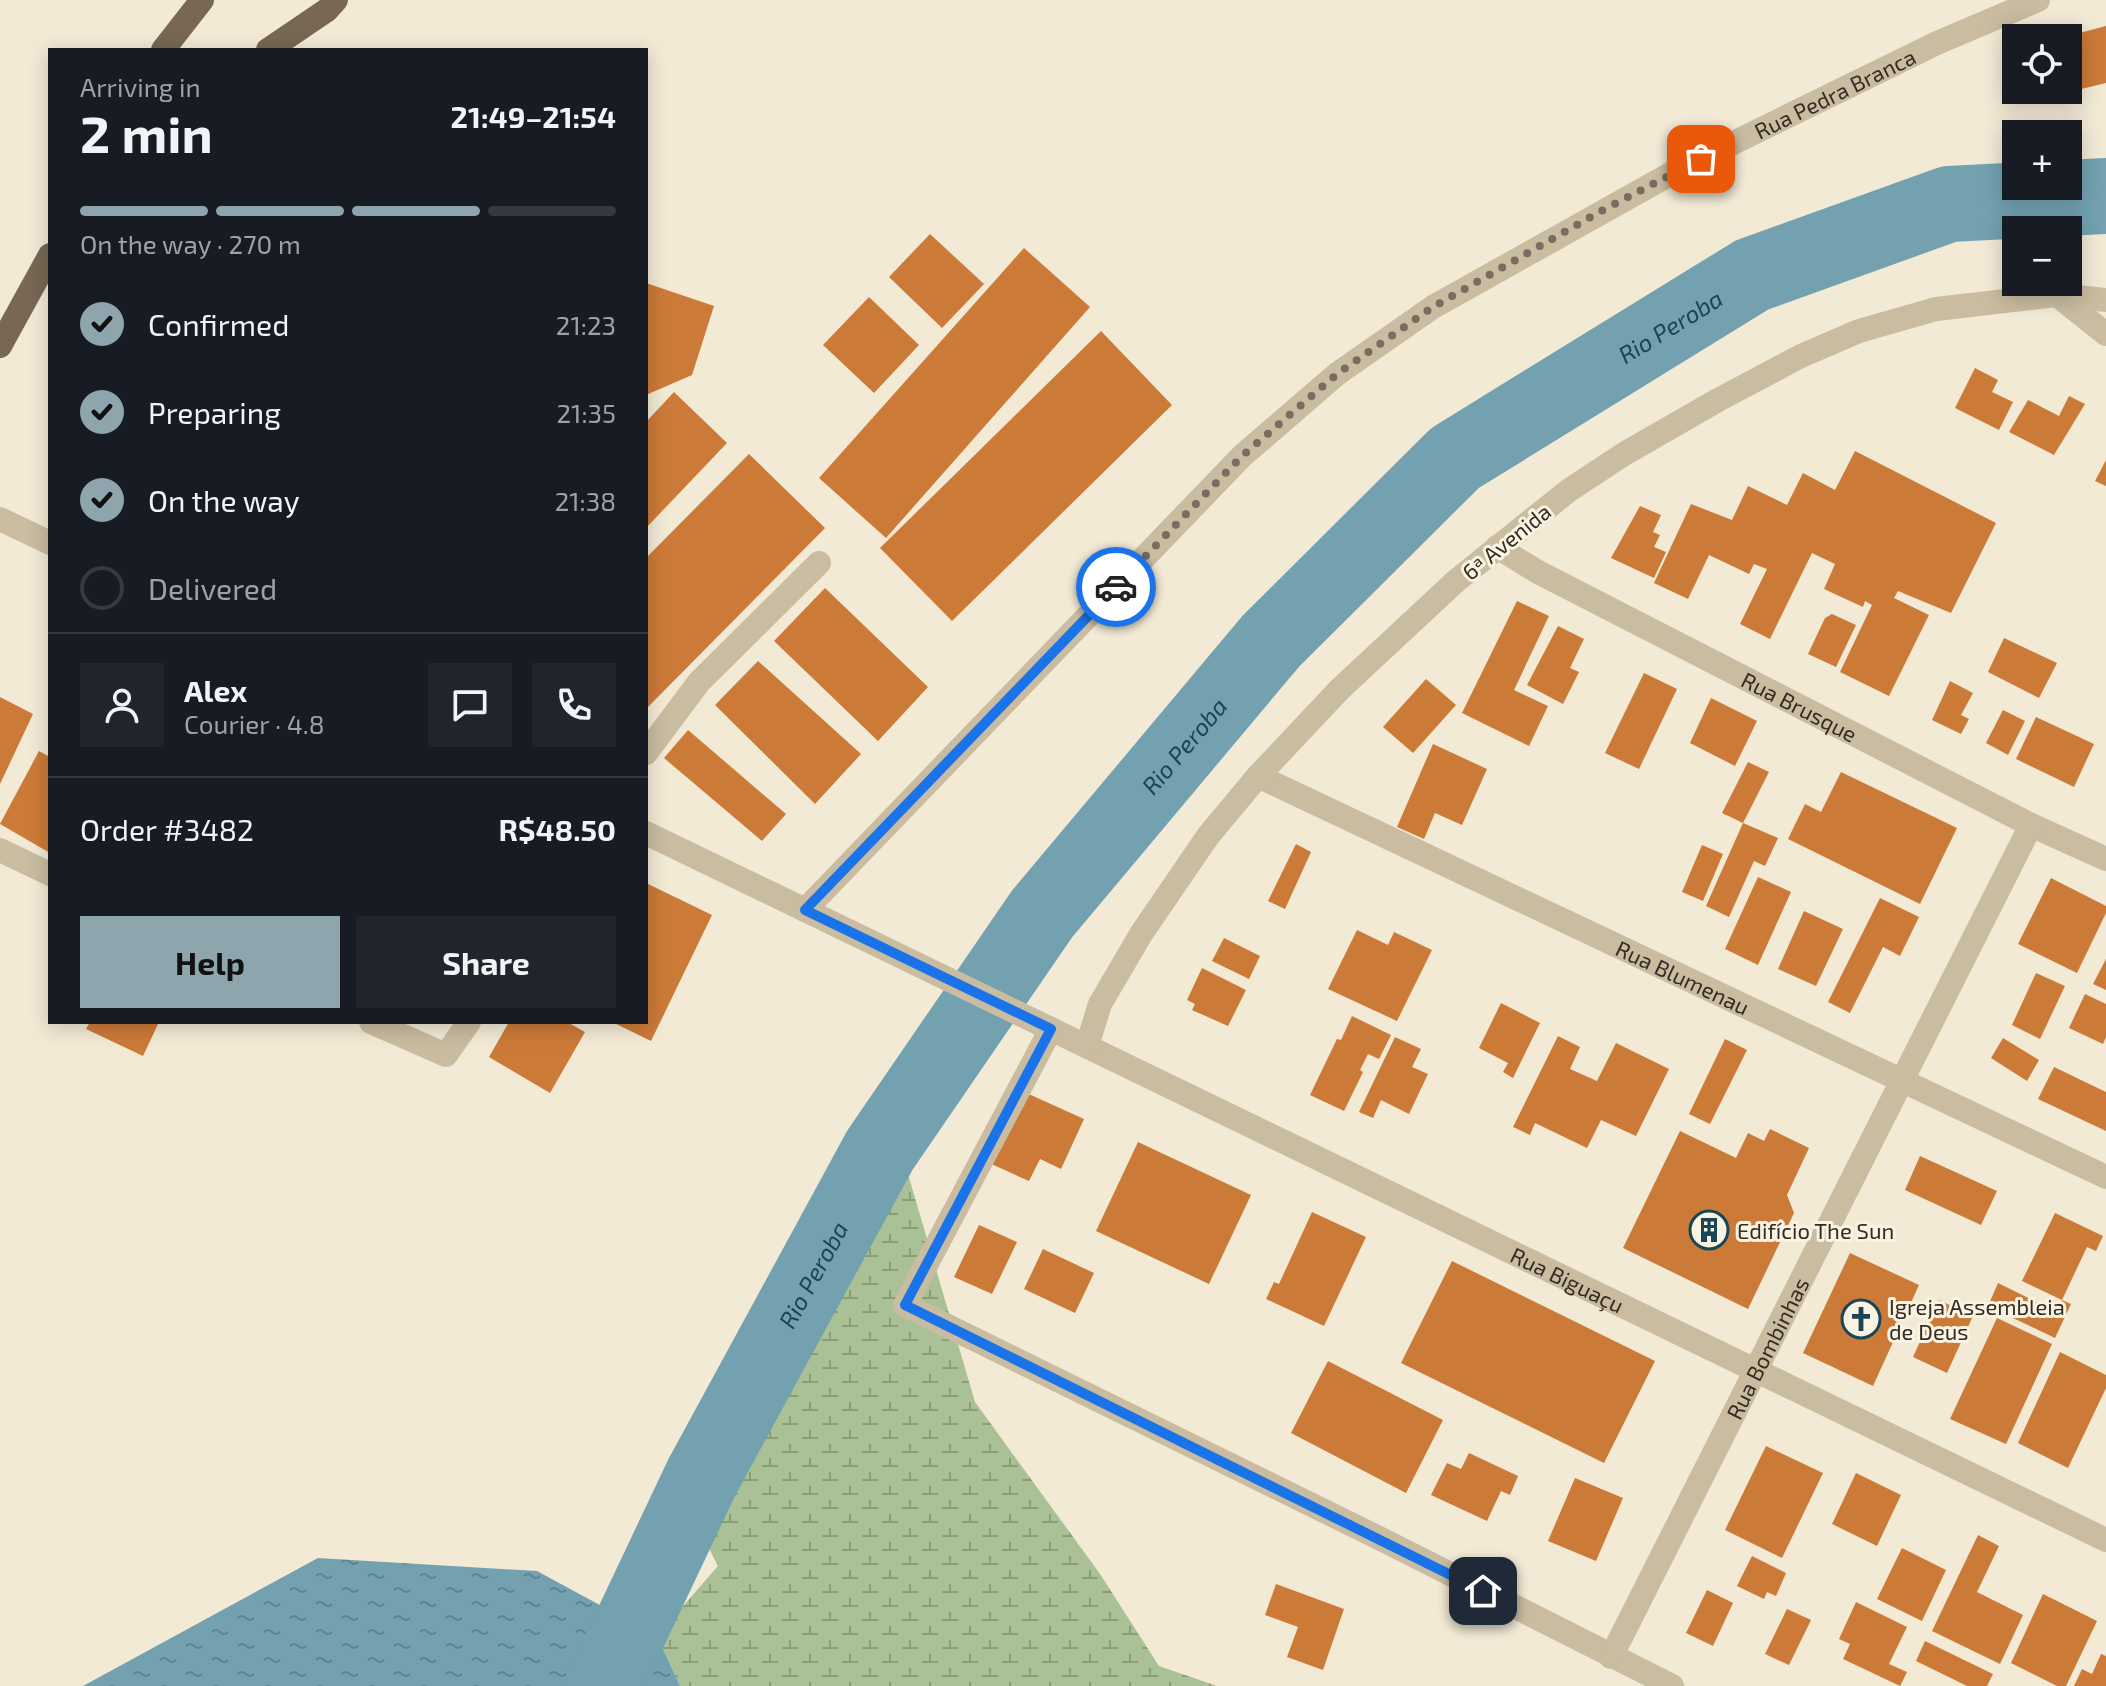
<!DOCTYPE html>
<meta charset="utf-8">
<style>
:root{--surface:#171b24;--page:#20242c;--text:#f1f3f6;--muted:#9ea1a6;--line:#363941;--accent:#8fa5ae}
body{margin:0;font-family:"Exo 2",sans-serif;background:var(--page);color:var(--text);height:100vh;display:flex;flex-direction:column;font-size:30px;white-space:nowrap}
*{box-sizing:border-box;margin:0}
p{font-size:26px;color:var(--muted)}
.icon{flex:none;width:44px;height:44px;fill:none;stroke:currentColor;stroke-width:2;stroke-linecap:round;stroke-linejoin:round}
.map{position:relative;flex:1;overflow:hidden}
.details{position:absolute;left:48px;top:48px;width:600px;height:976px;display:flex;flex-direction:column;background:var(--surface);border-radius:0px;box-shadow:0 4px 20px #0003}
.details>*{flex:none}
.controls{position:absolute;left:2002px;top:24px;display:grid;gap:16px}
.controls a{display:grid;place-items:center;width:80px;height:80px;border-radius:0px;background:var(--surface);box-shadow:0 4px 20px #0003;font-size:40px}
.pin{position:absolute;display:grid;place-items:center;width:68px;height:68px;color:#fff;margin:-34px;border-radius:16px;box-shadow:0 4px 12px #0006}
.courier{position:absolute;display:grid;place-items:center;width:80px;height:80px;margin:-40px;border:6px solid #1a73e8;border-radius:50%;background:#fff;color:#222;box-shadow:0 2px 10px #0007}
.overview em{font-style:normal;font-weight:700}
.overview div{display:flex;flex-direction:column-reverse}
.overview{display:flex;align-items:center;justify-content:space-between;height:136px;padding:0 32px}
h1{font-size:52px;font-weight:700;line-height:60px}
.bar{display:grid;grid-template-columns:repeat(4,1fr);gap:12px 8px;align-content:center;height:96px;padding:0 32px}
.bar i{height:10px;border-radius:6px;background:var(--line)}
.bar .current{background:var(--accent)}
.bar p{grid-column:span 4}
.line{display:flex;align-items:center;gap:20px;padding:0 32px;border-top:2px solid var(--line)}
.line div{flex:1}
.round{display:grid;place-items:center;flex:none;width:84px;height:84px;border-radius:0px;background:var(--page)}
ol{padding:0 32px;list-style:none}
li{display:flex;align-items:center;gap:24px;height:88px}
li p{margin-inline-start:auto}
li .icon{padding:8px;border-radius:50%;background:var(--accent);color:#111;stroke-width:4}
li:last-child{color:var(--muted)}
li i{width:44px;height:44px;border:4px solid var(--line);border-radius:50%}
.button{display:flex;gap:16px;margin-top:auto;padding:16px 32px}
.button a{flex:1;height:92px;border-radius:0px;background:var(--accent);color:#111;font-size:32px;font-weight:700;line-height:92px;text-align:center}
.button a+a{background:var(--page);color:var(--text)}
.map>svg:first-child{display:block}
.wetland{fill:url(#wetland-marsh)}
.water{fill:url(#water-ripples)}
.lines{fill:none;stroke-linecap:round;stroke-linejoin:round}
.river{stroke:#73a1b0;stroke-width:76}
.building{fill:#cc7a38}
.minor{stroke:#cabca1;stroke-width:24}
.major{stroke:#776754;stroke-width:24}
.done{stroke:#766e62;stroke-width:8;stroke-dasharray:0 14.4}
.route{stroke:#1a73e8;stroke-width:10}
.labels{text-anchor:middle;dominant-baseline:central;stroke-width:6;stroke-linejoin:round;paint-order:stroke}
.street-label{font-size:22px;fill:#342c24;stroke:#faf3e1}
.poi-label{font-size:22px;fill:#342c24;stroke:#faf3e1;text-anchor:start}
.water-label{font-size:24px;font-style:italic;fill:#184657;stroke:#faf3e1}
</style>
<div class="map">
<svg width="2106" height="1686" viewBox="0 0 2106 1686">
<defs>
<pattern id="wetland-marsh" width="20" height="14" patternUnits="userSpaceOnUse" patternTransform="scale(2)"><rect width="20" height="14" fill="#a9c195"/><path d="M1 5h8M5 5V1M11 12h8M15 12V8" fill="none" stroke="#8a9d79"/></pattern>
<pattern id="water-ripples" width="26" height="14" patternUnits="userSpaceOnUse" patternTransform="scale(2)"><rect width="26" height="14" fill="#73a1b0"/><path d="M2 4q2-2 4 0t4 0M15 11q2-2 4 0t4 0" fill="none" stroke="#5f838f"/></pattern>
</defs>
<rect width="100%" height="100%" fill="#f2ead5"/>
<path class="wetland" d="M905,1164L975,1402L1100,1574L1159,1666L1217,1686H680L657,1636L718,1566L691,1513Z"/>
<path class="water" d="M318,1558L537,1571L657,1636L680,1686H83Z"/>
<g class="lines">
<path class="river" id="s1" d="M603,1686L702,1477L880,1150L1042,914L1271,641L1455,458L1752,275L1949,204L2106,196"/>
</g>
<g class="building">
<path d="M2106,26V83L2077,90L2068,56V36Z"/>
<path d="M930,234L984,284L942,328L889,277Z"/>
<path d="M1024,248L1090,307L886,538L819,478Z"/>
<path d="M646,283L714,306L692,375L646,395Z"/>
<path d="M869,297L919,345L874,393L823,345Z"/>
<path d="M1101,331L1172,405L952,621L880,548Z"/>
<path d="M1975,368L1998,380L1992,392L2013,402L1999,430L1955,408Z"/>
<path d="M674,392L727,443L646,528V422Z"/>
<path d="M2069,396L2085,404L2054,455L2009,432L2028,400L2059,416Z"/>
<path d="M1855,451L1996,523L1951,613L1898,591L1894,598L1929,615L1889,696L1840,672L1872,605L1865,601L1863,607L1824,589L1835,564L1812,553L1770,639L1740,624L1767,569L1754,564L1749,574L1709,555L1688,599L1654,583L1691,504L1732,520L1748,486L1787,505L1803,473L1835,490Z"/>
<path d="M749,454L825,528L646,709V558Z"/>
<path d="M2106,460V486L2095,481Z"/>
<path d="M1640,506L1661,515L1653,532L1660,535L1654,547L1666,552L1654,578L1611,558Z"/>
<path d="M825,588L928,687L878,741L774,641Z"/>
<path d="M1517,601L1549,616L1514,690L1548,706L1529,746L1462,713Z"/>
<path d="M1832,614L1856,625L1836,667L1808,654L1825,618Z"/>
<path d="M1558,626L1584,639L1570,668L1579,672L1563,704L1527,685Z"/>
<path d="M2004,638L2057,663L2039,698L1988,672Z"/>
<path d="M758,661L861,754L815,804L715,705Z"/>
<path d="M1644,673L1677,689L1639,769L1605,753Z"/>
<path d="M1426,679L1456,705L1413,753L1383,727Z"/>
<path d="M1950,681L1973,693L1961,715L1969,719L1961,734L1932,720Z"/>
<path d="M0,697L33,714L0,784Z"/>
<path d="M1711,698L1757,721L1735,766L1690,743Z"/>
<path d="M2003,710L2025,721L2008,755L1986,743Z"/>
<path d="M2036,717L2094,744L2074,787L2016,759Z"/>
<path d="M688,730L786,814L762,841L664,758Z"/>
<path d="M1433,744L1487,769L1462,825L1435,813L1424,839L1397,827Z"/>
<path d="M39,751L50,757V853L0,824Z"/>
<path d="M1748,762L1769,772L1743,823L1722,813Z"/>
<path d="M1841,772L1957,828L1920,904L1788,839L1805,804L1821,812Z"/>
<path d="M1743,823L1778,838L1765,866L1754,861L1729,917L1706,906Z"/>
<path d="M1296,844L1311,852L1285,909L1268,901Z"/>
<path d="M1702,845L1723,854L1703,901L1682,892Z"/>
<path d="M1758,877L1791,892L1758,965L1725,949Z"/>
<path d="M2051,878L2106,906V913L2077,973L2018,944Z"/>
<path d="M646,883L712,915L651,1041L612,1022H646Z"/>
<path d="M1880,898L1919,917L1900,956L1883,947L1850,1013L1828,1002Z"/>
<path d="M1804,911L1843,929L1816,986L1778,969Z"/>
<path d="M1357,930L1388,945L1394,932L1432,950L1397,1021L1328,989Z"/>
<path d="M1224,938L1260,956L1249,979L1212,961Z"/>
<path d="M2106,959V990L2093,984Z"/>
<path d="M1202,968L1246,990L1228,1026L1192,1010L1195,1004L1187,1000Z"/>
<path d="M2036,973L2065,986L2040,1039L2012,1025Z"/>
<path d="M2085,994L2106,1004V1037L2103,1044L2069,1028Z"/>
<path d="M1501,1003L1540,1023L1513,1078L1503,1072L1508,1063L1479,1048Z"/>
<path d="M1352,1016L1391,1035L1379,1059L1368,1054L1360,1070L1363,1072L1344,1111L1310,1095L1337,1039L1341,1040Z"/>
<path d="M90,1022H159L143,1056L86,1029Z"/>
<path d="M509,1022H567L585,1032L550,1093L489,1057Z"/>
<path d="M1558,1036L1580,1047L1570,1069L1597,1081L1616,1043L1669,1069L1636,1136L1601,1120L1587,1148L1535,1123L1530,1135L1513,1127Z"/>
<path d="M1395,1037L1421,1049L1412,1067L1428,1074L1409,1114L1381,1100L1373,1118L1359,1112Z"/>
<path d="M2003,1038L2039,1060L2027,1081L1991,1058Z"/>
<path d="M1725,1039L1747,1050L1710,1124L1689,1114Z"/>
<path d="M2054,1067L2106,1092V1131L2038,1099Z"/>
<path d="M1022,1091L1084,1119L1061,1169L1040,1159L1029,1181L989,1163Z"/>
<path d="M1770,1129L1809,1148L1787,1195L1794,1213L1748,1309L1623,1248L1680,1131L1736,1158L1748,1133L1764,1141Z"/>
<path d="M1138,1142L1251,1195L1209,1284L1096,1231Z"/>
<path d="M1920,1156L1997,1191L1981,1225L1905,1190Z"/>
<path d="M1312,1212L1366,1237L1324,1326L1266,1299L1274,1282L1279,1284Z"/>
<path d="M2055,1213L2103,1236L2096,1251L2087,1247L2062,1300L2071,1304L2055,1338L1988,1306L1998,1283L2057,1312L2062,1300L2022,1281Z"/>
<path d="M979,1225L1017,1242L992,1294L954,1277Z"/>
<path d="M1043,1249L1094,1273L1075,1313L1024,1289Z"/>
<path d="M1850,1253L1919,1285L1873,1386L1803,1353Z"/>
<path d="M1452,1261L1655,1361L1604,1463L1401,1363Z"/>
<path d="M1939,1300L1973,1316L1947,1373L1913,1357Z"/>
<path d="M1997,1318L2052,1344L2006,1444L1950,1419Z"/>
<path d="M2060,1352L2106,1375V1388L2068,1468L2018,1443Z"/>
<path d="M1328,1361L1443,1420L1406,1493L1291,1433Z"/>
<path d="M1766,1446L1823,1473L1782,1558L1725,1530Z"/>
<path d="M1469,1453L1518,1476L1510,1495L1501,1491L1487,1521L1431,1495L1447,1463L1461,1469Z"/>
<path d="M1856,1473L1901,1495L1877,1546L1832,1524Z"/>
<path d="M1575,1478L1623,1498L1596,1561L1548,1541Z"/>
<path d="M1978,1535L1999,1546L1977,1592L2023,1615L2000,1664L1932,1631Z"/>
<path d="M1902,1548L1946,1570L1922,1621L1877,1599Z"/>
<path d="M1752,1556L1786,1573L1776,1596L1767,1592L1764,1599L1737,1586Z"/>
<path d="M1276,1584L1344,1609L1323,1670L1287,1657L1298,1627L1265,1615Z"/>
<path d="M1707,1590L1733,1603L1713,1646L1686,1633Z"/>
<path d="M2043,1594L2097,1621L2066,1686H2057L2011,1663Z"/>
<path d="M1856,1602L1907,1627L1889,1664L1907,1672L1900,1686L1843,1659L1850,1644L1839,1639Z"/>
<path d="M1787,1609L1811,1620L1789,1665L1765,1654Z"/>
<path d="M1925,1641L1993,1674L1987,1686H1967L1916,1661Z"/>
<path d="M2101,1654L2106,1656V1686H2074L2082,1669L2092,1674Z"/>
</g>
<g class="lines">
<g class="minor">
<path d="M2057,295L2106,334"/>
<path d="M0,519L50,543"/>
<path id="s2" d="M1497,547L1538,572L2031,825L2106,859"/>
<path d="M646,753L699,682L819,563"/>
<path id="s3" d="M1258,776L2106,1177"/>
<path id="s4" d="M646,833L2106,1540"/>
<path d="M0,850L50,874"/>
<path id="s5" d="M805,910L1242,456L1337,374L1433,307L1674,172L1937,43L2038,0"/>
<path d="M371,1022L446,1055L469,1022"/>
<path d="M1051,1029L905,1305L1381,1539L1672,1686"/>
<path d="M1087,1046L1100,1004L1141,934L1208,836L1258,776L1340,689L1456,581L1568,491L1624,454L1718,400L1801,356L1859,331L1936,309L2057,295L2106,300"/>
<path id="s6" d="M1611,1657L2031,825"/>
</g>
<g class="major">
<path d="M163,50L202,0"/>
<path d="M268,50L327,10L336,0"/>
<path d="M0,346L50,255"/>
</g>
</g>
<g class="lines">
<path class="done" d="M1116,587L1242,456L1337,374L1433,307L1603,210L1701,159"/>
<path class="route" d="M1116,587L805,910L1051,1029L905,1305L1483,1591"/>
</g>
<defs>
<g id="building-ring" transform="scale(2)"><circle r="9.5" fill="#faf3e1" stroke="#184657" stroke-width="1.5"/><path d="M-4-6H4V6H1V3H-1V6H-4ZM-2.5-4.3h1.7v1.8h-1.7ZM.8-4.3h1.7v1.8H.8ZM-2.5-1h1.7V.8h-1.7ZM.8-1h1.7V.8H.8Z" fill="#184657"/></g>
<g id="church-ring" transform="scale(2)"><circle r="9.5" fill="#faf3e1" stroke="#184657" stroke-width="1.5"/><path d="M-1.2-6h2.4v3.5h3.3v2.4h-3.3V6h-2.4V-.1h-3.3v-2.4h3.3Z" fill="#184657"/></g>
</defs>
<g fill-rule="evenodd">
<use href="#building-ring" x="1709" y="1230"/>
<use href="#church-ring" x="1861" y="1319"/>
</g>
<g class="labels">
<g class="street-label">
<text stroke="none"><textPath href="#s5" startOffset="1328">Rua Pedra Branca</textPath></text>
<text transform="translate(1506 541) rotate(-39)">6ª Avenida</text>
<text stroke="none"><textPath href="#s2" startOffset="342">Rua Brusque</textPath></text>
<text stroke="none"><textPath href="#s3" startOffset="470">Rua Blumenau</textPath></text>
<text stroke="none"><textPath href="#s4" startOffset="1024">Rua Biguaçu</textPath></text>
<text stroke="none"><textPath href="#s6" startOffset="346">Rua Bombinhas</textPath></text>
</g>
<g class="poi-label">
<text x="1737" y="1230">Edifício The Sun</text>
<text x="1889" y="1306">Igreja Assembleia<tspan x="1889" dy="25">de Deus</tspan></text>
</g>
<g class="water-label">
<text stroke="none"><textPath href="#s1" startOffset="1758">Rio Peroba</textPath></text>
<text stroke="none"><textPath href="#s1" startOffset="1110">Rio Peroba</textPath></text>
<text stroke="none"><textPath href="#s1" startOffset="462">Rio Peroba</textPath></text>
</g>
</g>
</svg>
<div class="controls">
<a><svg class="icon" aria-label="locate" viewBox="0 0 24 24"><circle cx="12" cy="12" r="6"/><path d="M12 2v4M12 18v4M2 12h4M18 12h4"/></svg></a>
<a>+</a>
<a>−</a>
</div>
<div class="pin" style="left:1701px;top:159px;background:#ea580c"><svg class="icon" aria-label="bag" viewBox="0 0 24 24"><path d="M5 8h14l-1 12H6zM9 8a3 3 0 0 1 6 0"/></svg></div>
<div class="pin" style="left:1483px;top:1591px;background:#1f2937"><svg class="icon" aria-label="home" viewBox="0 0 24 24"><path d="M3 11l9-7 9 7M6 9v11h12V9"/></svg></div>
<div class="courier" style="left:1116px;top:587px"><svg class="icon" aria-label="car" viewBox="0 0 24 24"><path d="M5 17H2v-5l4-1 3-4h7l3 4 3 1v5h-3M9 17h6M6 11h13"/><circle cx="7" cy="17" r="2"/><circle cx="17" cy="17" r="2"/></svg></div>
<section class="details">
<div class="overview"><div><h1>2 min</h1><p>Arriving in</p></div><em>21:49–21:54</em></div>
<div class="bar"><i class="current"></i><i class="current"></i><i class="current"></i><i></i><p>On the way · 270 m</p></div>
<ol>
<li><svg class="icon" aria-label="check" viewBox="0 0 24 24"><path d="M5 12l5 5 9-10"/></svg>Confirmed<p>21:23</p></li>
<li><svg class="icon" aria-label="check" viewBox="0 0 24 24"><path d="M5 12l5 5 9-10"/></svg>Preparing<p>21:35</p></li>
<li><svg class="icon" aria-label="check" viewBox="0 0 24 24"><path d="M5 12l5 5 9-10"/></svg>On the way<p>21:38</p></li>
<li><i></i>Delivered</li>
</ol>
<div class="line" style="height:144px"><a class="round"><svg class="icon" aria-label="person" viewBox="0 0 24 24"><circle cx="12" cy="8" r="4"/><path d="M4 21q1-7 8-7t8 7"/></svg></a><div><b>Alex</b><p>Courier · 4.8</p></div><a class="round"><svg class="icon" aria-label="chat" viewBox="0 0 24 24"><path d="M4 5h16v11H9l-5 4z"/></svg></a><a class="round"><svg class="icon" aria-label="phone" viewBox="0 0 24 24"><path d="M5 4h4l2 5-3 2q2 4 5 5l2-3 5 2v4C11 20 4 13 5 4z"/></svg></a></div>
<div class="line" style="height:104px"><div>Order #3482</div><b>R$48.50</b></div>
<div class="button"><a>Help</a><a>Share</a></div>
</section>
</div>
